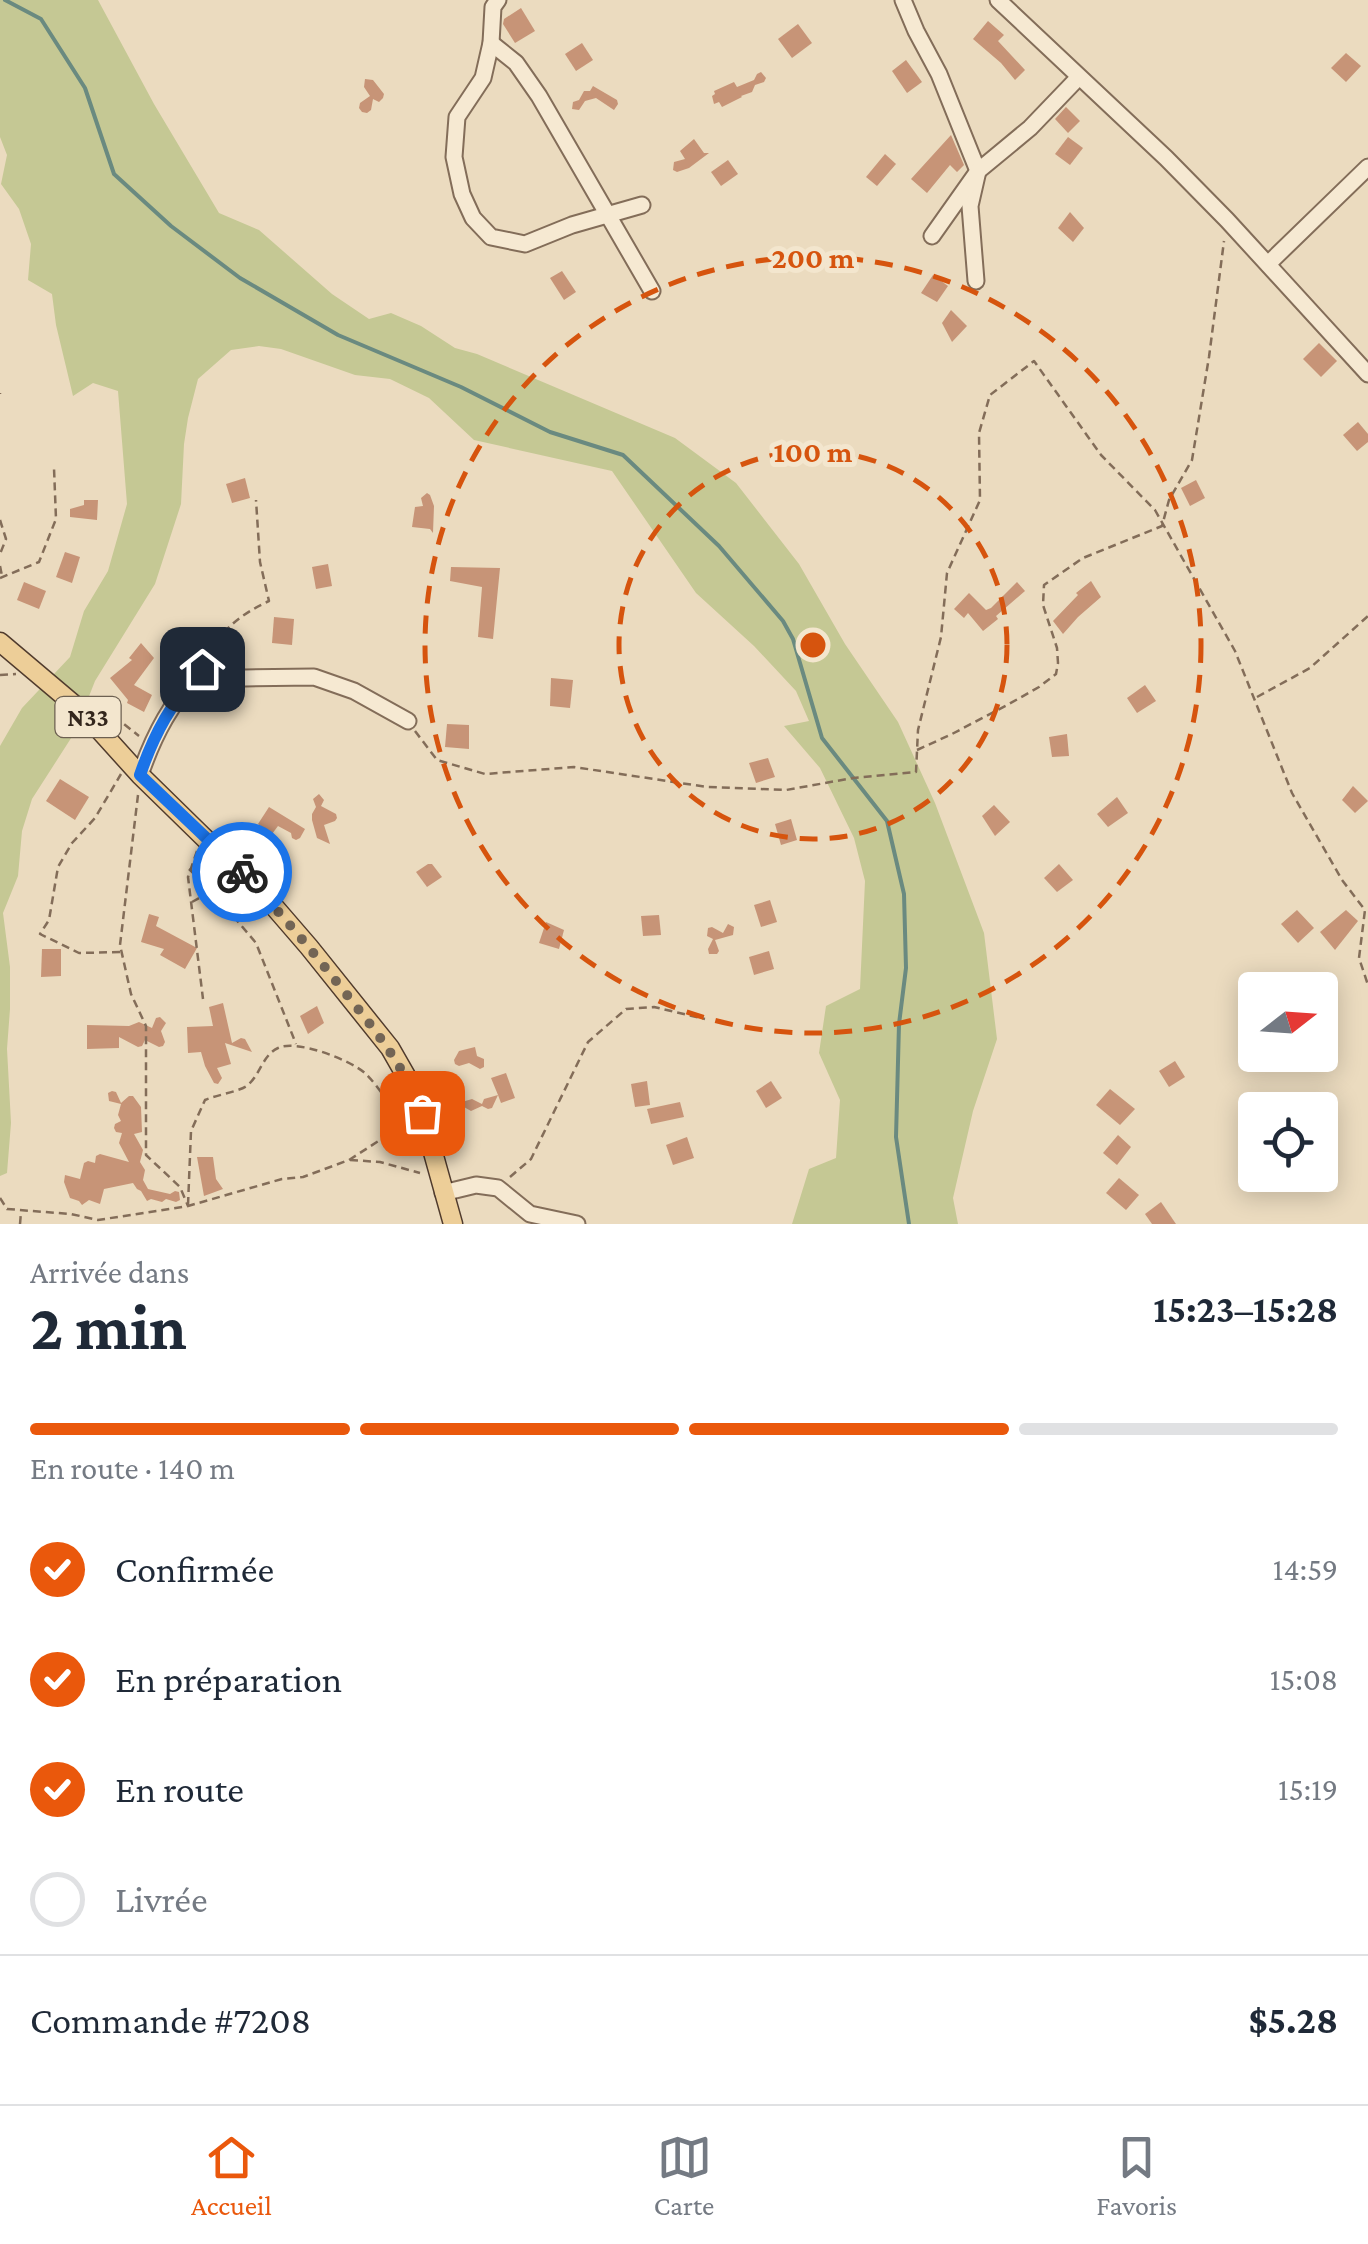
<!DOCTYPE html>
<html lang="fr">
<meta charset="utf-8">
<style>
:root{--surface:#fff;--page:#f2f2f3;--text:#1f2937;--muted:#747a83;--line:#e0e1e3;--accent:#ea580c}
body{margin:0;font-family:"Crimson Pro",serif;background:var(--page);color:var(--text);height:100vh;display:flex;flex-direction:column;font-size:38px;white-space:nowrap}
*{box-sizing:border-box;margin:0}
p{font-size:32px;color:var(--muted)}
.icon{flex:none;width:55px;height:55px;fill:none;stroke:currentColor;stroke-width:2;stroke-linecap:round;stroke-linejoin:round}
.map{position:relative;height:1224px;overflow:hidden}
.sheet{display:flex;flex-direction:column;background:var(--surface);flex:1}
.sheet>*{flex:none}
.needle{width:65px;rotate:73deg}
.buttons{position:absolute;left:1238px;top:972px;display:grid;gap:20px}
.buttons a{display:grid;place-items:center;width:100px;height:100px;border-radius:10px;background:var(--surface);box-shadow:0 5px 25px #0003;font-size:50px}
.pin{position:absolute;display:grid;place-items:center;width:85px;height:85px;color:#fff;margin:-42px;border-radius:20px;box-shadow:0 5px 15px #0006}
.courier{position:absolute;display:grid;place-items:center;width:100px;height:100px;margin:-50px;border:8px solid #1a73e8;border-radius:50%;background:#fff;color:#222;box-shadow:0 2px 12px #0007}
.headline em{font-style:normal;font-weight:700}
.headline div{display:flex;flex-direction:column-reverse}
.headline{display:flex;align-items:center;justify-content:space-between;height:170px;padding:0 30px}
h1{font-size:65px;font-weight:700;line-height:75px}
.bar{display:grid;grid-template-columns:repeat(4,1fr);gap:15px 10px;align-content:center;height:120px;padding:0 30px}
.bar i{height:12px;border-radius:8px;background:var(--line)}
.bar .selected{background:var(--accent)}
.bar p{grid-column:span 4}
.line{display:flex;align-items:center;gap:25px;padding:0 30px;border-top:2px solid var(--line)}
.line div{flex:1}
ol{padding:0 30px;list-style:none}
li{display:flex;align-items:center;gap:30px;height:110px}
li p{margin-inline-start:auto}
li .icon{padding:10px;border-radius:50%;background:var(--accent);color:#fff;stroke-width:4}
li:last-child{color:var(--muted)}
li i{width:55px;height:55px;border:5px solid var(--line);border-radius:50%}
.tab-bar{display:flex;justify-content:space-around;align-items:center;height:140px;border-top:2px solid var(--line);background:var(--surface);font-size:28px;color:var(--muted)}
.tab-bar a{display:grid;justify-items:center;gap:5px}
.tab-bar .selected{color:var(--accent)}
.map>svg:first-child{display:block}
.green{fill:#c5c894}
.lines{fill:none;stroke-linecap:round;stroke-linejoin:round}
.stream{stroke:#6a8a80;stroke-width:4}
.building{fill:#c79477}
.minor-casing{stroke:#836d59;stroke-width:19}
.major-casing{stroke:#503b2d;stroke-width:21}
.path{stroke:#836d59;stroke-width:2.5;stroke-dasharray:8 5;stroke-linecap:butt}
.minor{stroke:#f6e9d2;stroke-width:15}
.major{stroke:#edce98;stroke-width:18}
.done{stroke:#736555;stroke-width:10;stroke-dasharray:0 18}
.route{stroke:#1a73e8;stroke-width:12}
.ring{fill:none;stroke:#d6540e;stroke-width:5;stroke-dasharray:18 12}
.labels{text-anchor:middle;dominant-baseline:central;stroke-width:10;stroke-linejoin:round;paint-order:stroke}
.shield{fill:#f3e6ce;stroke:#6d6051;stroke-width:2.5}
.shield-label{font-size:25px;font-weight:bold;fill:#33261c}
.centre{fill:#d6540e;stroke:#f3e6ce;stroke-width:5}
.ring-label{font-size:30px;text-anchor:middle;font-weight:bold;fill:#d6540e;stroke:#f3e6ce;stroke-width:10;stroke-linejoin:round;paint-order:stroke}
</style>
<div class="map">
<svg width="1368" height="1224" viewBox="0 0 1368 1224">
<rect width="100%" height="100%" fill="#ebdbbf"/>
<path class="green" d="M0,0H98L154,104L219,213L259,230L332,294L369,319L391,313L421,326L455,348L477,354L675,438L736,483L799,564L845,644L898,722L935,803L984,933L997,1039L973,1111L953,1198L958,1224H792L809,1169L836,1158L840,1100L819,1053L826,1006L860,989L865,881L854,838L820,768L784,726L809,721L796,691L754,646L696,593L612,471L474,440L429,398L390,379L355,375L281,349L259,346L231,350L198,379L188,418L184,444L181,504L155,584L95,681L75,732L32,799L22,831L18,876L3,913L10,967V1009L7,1049L11,1123L7,1173L0,1176V746L22,708L70,657L84,611L108,571L127,504L118,391L93,383L73,396L56,325L52,294L28,280L31,244L19,209L1,184L7,155L0,137Z"/>
<g class="lines">
<path class="stream" d="M5,0L41,19L85,88L114,174L171,226L240,278L338,335L461,387L550,432L623,455L719,546L783,621L793,639L822,738L887,821L904,894L906,968L899,1024L896,1137L909,1224"/>
</g>
<g class="building">
<path d="M521,8L535,31L515,43L503,24L504,19Z"/>
<path d="M988,21L1004,35L998,41L1025,70L1015,80L1001,63L973,39Z"/>
<path d="M798,24L812,43L792,58L778,39Z"/>
<path d="M582,43L593,60L576,71L565,54Z"/>
<path d="M1346,53L1361,66L1346,82L1331,68Z"/>
<path d="M906,60L922,82L907,93L892,71Z"/>
<path d="M761,72L766,78L764,82L755,85L752,92L741,96L742,97L722,107L719,102L714,104L712,96L715,94L714,91L734,82L737,87L754,80L757,74Z"/>
<path d="M365,79L373,80L384,94L383,98L379,102L373,99L371,110L367,113L362,112L359,108L360,103L370,96L364,87Z"/>
<path d="M593,86L617,100L618,104L614,110L596,98L585,101L579,110L572,109L573,102L579,100L584,91H590Z"/>
<path d="M1066,107L1080,121L1068,133L1055,119Z"/>
<path d="M951,135L964,165L957,172L950,165L927,193L911,179Z"/>
<path d="M1068,137L1083,148L1070,165L1055,154Z"/>
<path d="M694,139L704,153H709L689,168L677,172L673,170L674,162L685,159L680,151Z"/>
<path d="M885,154L896,164L877,186L866,177Z"/>
<path d="M728,160L738,174L721,186L711,172Z"/>
<path d="M1070,212L1084,228L1073,242L1058,228Z"/>
<path d="M562,271L576,292L564,300L550,278Z"/>
<path d="M933,275L948,286L937,302L921,293Z"/>
<path d="M951,310L967,326L952,342L942,323Z"/>
<path d="M1319,343L1337,361L1321,377L1303,359Z"/>
<path d="M1358,422L1368,434V442L1357,451L1343,435Z"/>
<path d="M245,478L250,498L232,503L226,484Z"/>
<path d="M1196,480L1205,498L1190,506L1181,488Z"/>
<path d="M427,493L430,495L434,506L433,533L430,529L412,527L415,507L423,506L421,498Z"/>
<path d="M84,500H98L97,520L70,517V509L84,505Z"/>
<path d="M65,552L80,557L72,583L56,577Z"/>
<path d="M328,564L332,586L316,589L312,567Z"/>
<path d="M451,567L500,568L493,639L478,637L482,587L450,581Z"/>
<path d="M1091,581L1101,597L1078,617L1063,634L1053,621L1078,595L1076,593Z"/>
<path d="M24,582L46,591L39,609L17,600Z"/>
<path d="M1017,582L1025,591L996,616L998,619L983,631L968,613L964,618L954,609L969,593L986,610L991,608Z"/>
<path d="M274,617L294,619L292,645L272,643Z"/>
<path d="M141,643L154,658L134,685L152,695L144,712L127,703L128,700L110,678L132,660L129,658Z"/>
<path d="M551,678L573,680L570,708L550,706Z"/>
<path d="M1145,685L1156,701L1137,713L1127,698Z"/>
<path d="M447,724L469,725V749L445,747Z"/>
<path d="M1067,734L1069,756L1052,757L1049,737Z"/>
<path d="M768,758L775,777L756,783L749,763Z"/>
<path d="M60,779L89,797L75,820L46,801Z"/>
<path d="M1353,786L1368,801L1355,813L1342,800Z"/>
<path d="M319,794L324,800L321,806L336,814L337,818L335,821L324,825L330,844L317,838L312,820V814L316,807L313,799Z"/>
<path d="M1117,797L1128,813L1108,827L1097,814Z"/>
<path d="M994,805L1010,822L995,836L982,816Z"/>
<path d="M269,807L305,829L300,838L296,840L292,838L291,833L278,826L272,834L258,824Z"/>
<path d="M791,819L797,840L781,845L775,824Z"/>
<path d="M428,864H432L442,877L427,887L416,872Z"/>
<path d="M1059,864L1073,880L1057,892L1044,878Z"/>
<path d="M770,900L777,922L761,927L754,905Z"/>
<path d="M1297,910L1314,928L1298,943L1281,924Z"/>
<path d="M1346,910L1358,921L1335,950L1320,932Z"/>
<path d="M149,914L159,917L156,926L197,948L185,969L160,955L164,949L141,942Z"/>
<path d="M659,915L661,935L643,936L641,916Z"/>
<path d="M546,922L564,930L559,949L539,943Z"/>
<path d="M728,924L734,927L733,935L715,940L719,951L717,954H709L708,949L713,939L707,936L708,928L712,927L723,933Z"/>
<path d="M42,949H61V976L41,977Z"/>
<path d="M769,951L774,969L754,975L749,957Z"/>
<path d="M223,1003L232,1043L241,1038L245,1039L252,1052L225,1043L231,1064L217,1068L222,1078L218,1084L214,1083L205,1066L201,1052L188,1053L187,1027L213,1026L209,1007Z"/>
<path d="M317,1006L324,1023L308,1034L300,1016Z"/>
<path d="M160,1017L166,1023L161,1031L165,1042L163,1046L159,1047L145,1040L142,1046L138,1047L119,1037V1048L87,1049V1025L129,1026L139,1022L152,1028L156,1018Z"/>
<path d="M475,1047L477,1056L484,1059V1067L480,1069L469,1063L459,1066L455,1064L454,1060L459,1051Z"/>
<path d="M1175,1061L1185,1077L1169,1087L1159,1071Z"/>
<path d="M506,1073L515,1098L501,1103L498,1095L492,1108L488,1109L482,1106L471,1111L464,1107L455,1110L452,1108L448,1098L441,1094L439,1090L442,1084L449,1087L452,1097L462,1102L472,1099L482,1104L484,1099L498,1095L491,1078Z"/>
<path d="M647,1081L650,1105L635,1107L631,1084Z"/>
<path d="M771,1081L782,1098L766,1108L756,1091Z"/>
<path d="M1110,1089L1135,1109L1120,1125L1096,1105Z"/>
<path d="M112,1091L116,1092L121,1103L129,1096H133L141,1107L142,1132L134,1134L143,1150L140,1162L145,1170L143,1180L148,1189L170,1194L175,1191L179,1192L180,1200L176,1202L166,1199L162,1202L151,1199L147,1201L141,1191L137,1189L133,1183L104,1189L100,1204L89,1200L82,1205L79,1201L70,1198L64,1182L65,1175L80,1179L84,1163L88,1161L95,1163L96,1156L100,1154L129,1162L119,1143L122,1133L116,1132L114,1128L115,1124L121,1121L118,1115L121,1104L109,1101L108,1093Z"/>
<path d="M680,1102L684,1117L651,1124L647,1109Z"/>
<path d="M1118,1135L1131,1147L1117,1165L1103,1153Z"/>
<path d="M687,1137L694,1158L673,1165L666,1145Z"/>
<path d="M197,1157H213L216,1179L223,1189L204,1196Z"/>
<path d="M1119,1178L1139,1195L1126,1210L1106,1193Z"/>
<path d="M1161,1202L1176,1224H1152L1145,1214Z"/>
</g>
<g class="lines">
<g class="minor-casing">
<g id="minor">
<path d="M498,0L493,7L491,43L483,78L457,117L454,157L462,194L473,218L491,237L525,244L572,225L642,205"/>
<path d="M903,0L916,31L939,74L978,171L970,206L976,281"/>
<path d="M998,0L1166,158L1227,220L1368,374"/>
<path d="M491,43L516,63L539,96L652,291"/>
<path d="M932,236L978,171L1030,128L1078,78"/>
<path d="M1268,264L1368,167"/>
<path d="M140,775C154,734 172,701 202,669L245,678L314,677L354,691L408,721"/>
<path d="M443,1193L476,1185L498,1188L530,1214L577,1224"/>
</g>
</g>
<g class="major-casing">
<path id="major" d="M0,642L84,713L140,775L271,903L309,947L390,1048L406,1076L422,1113L453,1224"/>
</g>
<g class="path">
<path d="M0,393V394"/>
<path d="M0,520L6,539L0,554"/>
<path d="M0,566L2,576"/>
<path d="M0,578L39,562L56,519L54,468"/>
<path d="M209,654C222,629 243,613 269,601L260,562L256,500"/>
<path d="M0,675L16,674"/>
<path d="M1257,697L1310,668L1368,616"/>
<path d="M113,722L119,720L139,736"/>
<path d="M415,731L437,760L485,774L574,767L707,787L786,790L853,778L916,772L918,730L941,637L947,573L980,500L979,433L990,395L1034,361L1101,455L1155,510L1235,651L1292,793L1342,880L1365,910L1359,958L1368,985"/>
<path d="M917,750L952,734L1009,704L1039,687L1056,674L1058,663L1057,648L1043,605L1044,585L1083,558L1162,526L1169,500L1192,460L1209,357L1224,241"/>
<path d="M138,795L120,945L131,994L146,1026V1155L180,1187L188,1206"/>
<path d="M197,851L188,877L203,999"/>
<path d="M189,869L213,892L256,943L296,1044"/>
<path d="M192,902L229,882"/>
<path d="M120,952L79,953L40,934L49,920L58,867L72,843L95,818L121,774"/>
<path d="M350,1160L380,1162L420,1173"/>
<path d="M510,1177L531,1159L588,1042L626,1009L654,1007L705,1019"/>
<path d="M0,1198L7,1209L71,1214L98,1220L188,1206L282,1179L303,1177L349,1160L408,1122"/>
<path d="M188,1205L191,1131L205,1100C216,1095 243,1091 249,1084C260,1074 263,1055 278,1048C297,1039 351,1060 366,1074C380,1088 392,1109 403,1125"/>
<path d="M20,1224L21,1212"/>
</g>
<use href="#minor" class="minor"/>
<use href="#major" class="major"/>
</g>
<g class="lines">
<path class="done" d="M242,872C278,910 311,949 343,990C375,1030 403,1064 422,1113"/>
<path class="route" d="M202,669C172,701 154,734 140,775L242,872"/>
</g>
<g class="ring">
<circle cx="813" cy="645" r="194"/>
<circle cx="813" cy="645" r="388"/>
</g>
<g class="labels">
<rect class="shield" x="55.5" y="697" width="65" height="40" rx="8"/>
<g class="shield-label">
<text x="88" y="717">N33</text>
</g>
</g>
<circle cx="813" cy="645" r="15" class="centre"/>
<g class="ring-label">
<text x="813" y="268">200 m</text>
<text x="813" y="462">100 m</text>
</g>
</svg>
<div class="buttons">
<a><svg class="needle" viewBox="-14 -14 28 28"><path d="M0-13l5 13h-10z" fill="#e53935"/><path d="M0 13l5-13h-10z" fill="#747a83"/></svg></a>
<a><svg class="icon" aria-label="locate" viewBox="0 0 24 24"><circle cx="12" cy="12" r="6"/><path d="M12 2v4M12 18v4M2 12h4M18 12h4"/></svg></a>
</div>
<div class="pin" style="left:422px;top:1113px;background:#ea580c"><svg class="icon" aria-label="bag" viewBox="0 0 24 24"><path d="M5 8h14l-1 12H6zM9 8a3 3 0 0 1 6 0"/></svg></div>
<div class="pin" style="left:202px;top:669px;background:#1f2937"><svg class="icon" aria-label="home" viewBox="0 0 24 24"><path d="M3 11l9-7 9 7M6 9v11h12V9"/></svg></div>
<div class="courier" style="left:242px;top:872px"><svg class="icon" aria-label="bike" viewBox="0 0 24 24"><circle cx="6" cy="16" r="4"/><circle cx="18" cy="16" r="4"/><path d="M6 16l4-8h5l3 8M10 8l3 8H6M13 5h3"/></svg></div>
</div>
<section class="sheet">
<div class="headline"><div><h1>2 min</h1><p>Arrivée dans</p></div><em>15:23–15:28</em></div>
<div class="bar"><i class="selected"></i><i class="selected"></i><i class="selected"></i><i></i><p>En route · 140 m</p></div>
<ol>
<li><svg class="icon" aria-label="check" viewBox="0 0 24 24"><path d="M5 12l5 5 9-10"/></svg>Confirmée<p>14:59</p></li>
<li><svg class="icon" aria-label="check" viewBox="0 0 24 24"><path d="M5 12l5 5 9-10"/></svg>En préparation<p>15:08</p></li>
<li><svg class="icon" aria-label="check" viewBox="0 0 24 24"><path d="M5 12l5 5 9-10"/></svg>En route<p>15:19</p></li>
<li><i></i>Livrée</li>
</ol>
<div class="line" style="height:130px"><div>Commande #7208</div><b>$5.28</b></div>
</section>
<nav class="tab-bar">
<a class="selected"><svg class="icon" aria-label="home" viewBox="0 0 24 24"><path d="M3 11l9-7 9 7M6 9v11h12V9"/></svg>Accueil</a>
<a><svg class="icon" aria-label="map" viewBox="0 0 24 24"><path d="M3 6l6-2 6 2 6-2v14l-6 2-6-2-6 2zM9 4v14M15 6v14"/></svg>Carte</a>
<a><svg class="icon" aria-label="saved" viewBox="0 0 24 24"><path d="M7 4h10v16l-5-4-5 4z"/></svg>Favoris</a>
</nav>
